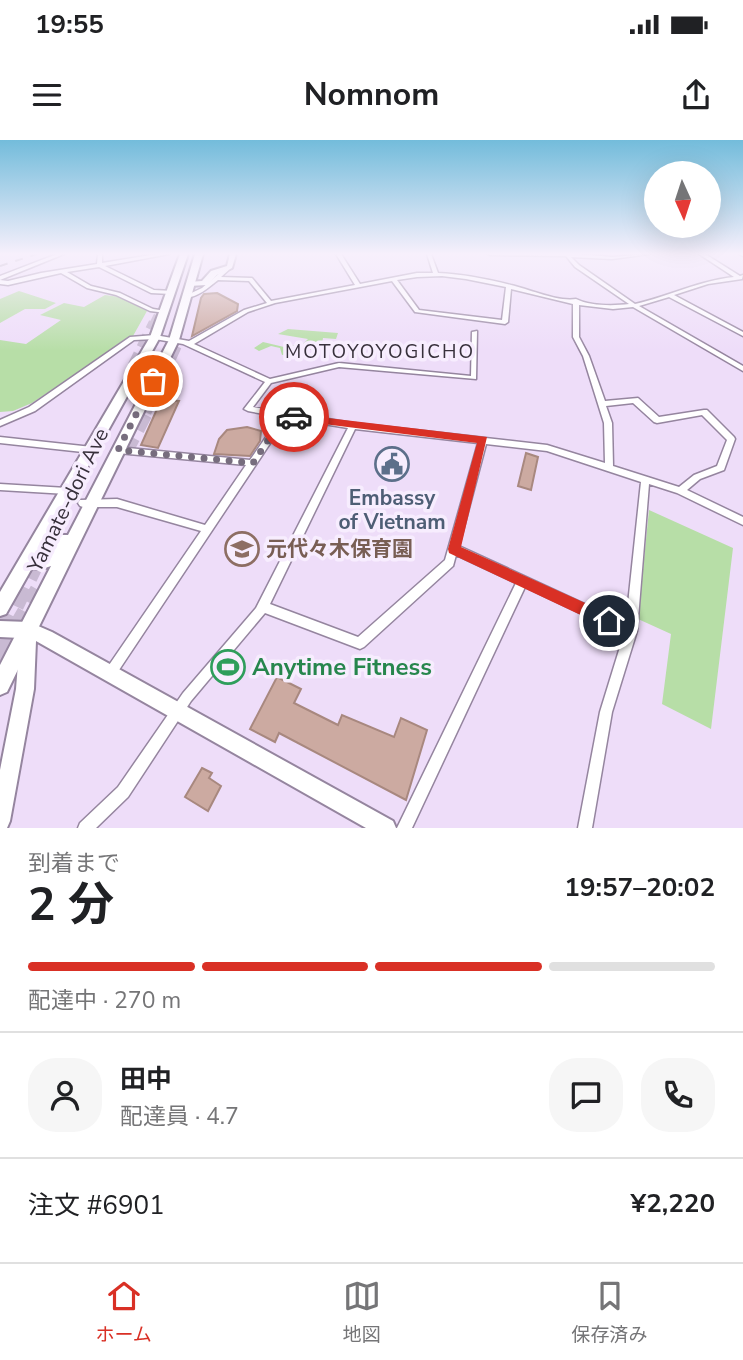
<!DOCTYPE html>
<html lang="ja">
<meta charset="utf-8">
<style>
:root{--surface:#fff;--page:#f6f6f6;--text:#202124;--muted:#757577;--line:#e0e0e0;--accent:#d93025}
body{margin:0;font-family:"Nunito Sans","Noto Sans JP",sans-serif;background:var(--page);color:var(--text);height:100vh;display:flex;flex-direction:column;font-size:26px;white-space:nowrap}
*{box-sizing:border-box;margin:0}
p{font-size:23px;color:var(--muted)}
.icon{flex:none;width:38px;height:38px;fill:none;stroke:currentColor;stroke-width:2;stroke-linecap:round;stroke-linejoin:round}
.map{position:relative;height:688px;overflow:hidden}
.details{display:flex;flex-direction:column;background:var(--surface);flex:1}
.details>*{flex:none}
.needle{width:46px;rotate:177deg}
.controls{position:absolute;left:644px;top:21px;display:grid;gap:14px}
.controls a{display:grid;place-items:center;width:77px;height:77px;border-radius:50%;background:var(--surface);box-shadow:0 7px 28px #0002;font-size:35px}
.pin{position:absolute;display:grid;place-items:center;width:60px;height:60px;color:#fff;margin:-30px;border:4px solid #fff;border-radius:50%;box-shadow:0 2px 7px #0007}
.courier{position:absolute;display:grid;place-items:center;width:70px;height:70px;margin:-35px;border:5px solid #d93025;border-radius:50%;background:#fff;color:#222;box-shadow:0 2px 9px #0007}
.summary em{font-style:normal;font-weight:700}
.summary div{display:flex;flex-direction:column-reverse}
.summary{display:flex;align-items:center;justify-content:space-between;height:119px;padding:0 28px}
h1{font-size:46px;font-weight:700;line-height:52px}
.bar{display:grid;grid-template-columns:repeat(4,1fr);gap:10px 7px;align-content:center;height:84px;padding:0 28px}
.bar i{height:9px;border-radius:5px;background:var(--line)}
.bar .on{background:var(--accent)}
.bar p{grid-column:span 4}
.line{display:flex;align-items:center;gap:18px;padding:0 28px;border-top:2px solid var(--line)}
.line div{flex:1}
.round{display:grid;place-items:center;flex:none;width:74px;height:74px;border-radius:28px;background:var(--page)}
.status{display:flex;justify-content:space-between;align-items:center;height:49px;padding:0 35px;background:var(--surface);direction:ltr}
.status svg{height:19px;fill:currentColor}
header{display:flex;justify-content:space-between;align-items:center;height:91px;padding:0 28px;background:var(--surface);font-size:32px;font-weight:700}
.tab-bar{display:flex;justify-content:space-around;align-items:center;height:98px;border-top:2px solid var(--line);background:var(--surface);font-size:19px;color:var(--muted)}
.tab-bar a{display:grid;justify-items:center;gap:4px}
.tab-bar .on{color:var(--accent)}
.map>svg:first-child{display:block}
.green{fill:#b7dea7}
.building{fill:#ccaaa1;stroke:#a8887f;stroke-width:2}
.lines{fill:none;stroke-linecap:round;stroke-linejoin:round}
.motorway-tunnel-far4{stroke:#c9bad3;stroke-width:10;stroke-dasharray:10 5;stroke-linecap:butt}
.motorway-tunnel-far3{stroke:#c9bad3;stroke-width:13;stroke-dasharray:13 7;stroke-linecap:butt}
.motorway-tunnel-far2{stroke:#c9bad3;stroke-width:17;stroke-dasharray:17 9;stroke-linecap:butt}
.motorway-tunnel-far1{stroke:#c9bad3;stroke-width:21;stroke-dasharray:21 10;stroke-linecap:butt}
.motorway-tunnel{stroke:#c9bad3;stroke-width:26;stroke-dasharray:26 13;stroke-linecap:butt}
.minor-casing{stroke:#95859f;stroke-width:3}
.tertiary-casing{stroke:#95859f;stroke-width:4}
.primary-casing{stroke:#95859f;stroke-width:4}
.minor{fill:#fff;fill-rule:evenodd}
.tertiary{fill:#fff;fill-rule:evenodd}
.primary{fill:#fff;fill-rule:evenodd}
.rail{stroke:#8e8295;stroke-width:2;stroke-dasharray:8 8;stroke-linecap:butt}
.route{fill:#d93025}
.done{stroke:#776d7e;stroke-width:7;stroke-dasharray:0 12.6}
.labels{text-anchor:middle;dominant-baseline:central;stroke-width:7;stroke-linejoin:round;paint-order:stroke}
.far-neighbourhood-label{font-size:19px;letter-spacing:2px;fill:#37303b;stroke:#f7edfe}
.service-label{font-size:21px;font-weight:bold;fill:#4e5e75;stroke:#f7edfe}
.street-label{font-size:21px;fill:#37303b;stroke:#f7edfe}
.education-label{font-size:21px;font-weight:bold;fill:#785e54;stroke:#f7edfe;text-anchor:start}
.near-leisure-label{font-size:24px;font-weight:bold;fill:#27864d;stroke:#f7edfe;text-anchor:start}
</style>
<div class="status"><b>19:55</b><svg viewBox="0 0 49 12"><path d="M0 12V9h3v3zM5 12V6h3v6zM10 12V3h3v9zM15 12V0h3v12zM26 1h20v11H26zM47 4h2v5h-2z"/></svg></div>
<header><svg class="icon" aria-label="menu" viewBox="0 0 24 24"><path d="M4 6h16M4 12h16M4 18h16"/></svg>Nomnom<svg class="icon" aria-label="share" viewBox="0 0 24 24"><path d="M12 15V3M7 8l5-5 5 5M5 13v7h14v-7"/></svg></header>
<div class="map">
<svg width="743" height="688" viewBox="0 0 743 688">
<rect width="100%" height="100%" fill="#eeddf9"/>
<g class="green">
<path d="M19,151L56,163L45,169H25L0,183V159Z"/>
<path d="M105,155L120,157L147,171L133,196L32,263L13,271L0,272V200L26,204L61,180L40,175L64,163L84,167Z"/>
<path d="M288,189L338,193L336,199L323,198L322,204L328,206L282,215L280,208L271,206L259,211L254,208L263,202L284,207L303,204L308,199L278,194Z"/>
<path d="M649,370L733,408L711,589L662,564L671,494L638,479Z"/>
</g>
<g class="building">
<path d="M217,153L238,164L237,171L192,196L201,158L204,154Z"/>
<path d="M161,260L179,261L158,308L141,305Z"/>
<path d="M247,287L261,291L260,301L250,316L214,314L219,299L227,290Z"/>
<path d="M526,313L538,317L531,350L518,346Z"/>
<path d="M277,537L301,549L294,563L338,585L342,575L394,597L401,578L427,590L406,660L279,593L275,602L250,589Z"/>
<path d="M202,628L212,633L209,638L221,646L208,671L185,657Z"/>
</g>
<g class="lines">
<path class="motorway-tunnel-far4" d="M154,185L160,173"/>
<g class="motorway-tunnel-far3">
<path d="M134,226L155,183"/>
<path d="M145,272L177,202"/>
</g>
<path class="motorway-tunnel-far2" d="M124,312L146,270"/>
<g class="motorway-tunnel-far1">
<path d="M0,493L41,408"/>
<path d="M1,518L40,451"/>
</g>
<path class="motorway-tunnel" d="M0,520L2,516"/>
<g class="minor-casing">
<g id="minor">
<path d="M57,114H64L0,140V136Z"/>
<path d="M98,114H102V123L157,114H169L105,126L154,150L173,151L174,152L171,154L151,153L99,127L67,132L91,146L120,153L153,169L166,171V173L150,171L116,155L87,148L61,133L8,145L0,144V140L8,141L41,133L97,124Z"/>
<path d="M336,114H341L360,144L417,133H433L427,114H431L438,133C462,134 487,139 511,145C529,149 557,162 576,159C590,166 613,166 629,164L575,127L566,116L490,115L488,114H579L612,117L649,114L612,119L571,117L579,125L635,164C670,156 698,141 734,137L699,114H705L740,136L743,135L742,139L708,144L674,155L743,192V196L669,157L639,166L743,226V231L633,167L613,169L579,165V197L589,216L605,261L638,258L659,277L704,270H707L734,297L735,299L724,330L700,339L687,350L743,377V385L677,353L649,344L637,491L612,572L592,688H578L600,572L624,494L525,447L412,688H397L516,443L456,415L453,426L364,507L360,509L265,473L191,561L128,657L96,688H78L80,683L118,647L183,553L256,468L348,288L287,278L115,536L111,538L107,536L105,532L107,528L201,391L117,367H83L80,366L78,363L80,360L117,359L205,385L246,325L118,313L114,310L118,307L250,320L280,277L248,271L244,269L265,242L183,204L155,199L134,200L35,271L0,286V280L29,267L130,197L155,195L189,201L244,170L267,163L249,141L218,140C208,148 198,157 185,158V156L202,148L228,126L232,127L221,137L252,138L271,161L355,145ZM442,136L466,139L506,147L502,180L419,170L397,140L417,137ZM392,141L415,172L505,184L508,182L511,149L573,164V197L583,216L604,283L605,323L547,305L353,283L253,267L271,243L339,227L476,239L477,191L472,192L471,236L339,223L270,239L194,204L248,172L275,163ZM633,263L654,282L657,283L702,275L727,300L717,326L694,335L679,347L613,326L612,283L606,266ZM355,289L478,303L445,420L358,497L270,464ZM486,304L547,311L641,342L626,483L459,406Z"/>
<path d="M739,114H743V116Z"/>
<path d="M0,297L92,307L96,310L92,313L0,303Z"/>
<path d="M0,344L67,348L70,349L71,351L70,353L67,354L0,350Z"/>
</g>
</g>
<g class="tertiary-casing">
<g id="tertiary">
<path d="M230,114H236L232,128L217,135L207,145L188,146V142L202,141L211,131L227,126Z"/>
<path d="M0,481L29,482L52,492L393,681L396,688H366L36,501L34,549L10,681L7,688H0V630L16,549L20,498L0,497Z"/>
</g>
</g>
<g class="primary-casing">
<path id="primary" d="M180,114H188L160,197L39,415L48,411L59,395H68L169,200L195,114H203L179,200L7,552L0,555V525L51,426L42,429L32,428L6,474L0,476V452L150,197Z"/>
</g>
<use href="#minor" class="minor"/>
<use href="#tertiary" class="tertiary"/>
<use href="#primary" class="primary"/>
<path class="rail" d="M0,126L37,114"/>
</g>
<linearGradient id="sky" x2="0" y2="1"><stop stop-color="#73bcdb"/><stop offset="0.54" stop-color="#f7f0fc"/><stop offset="1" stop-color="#f7f0fc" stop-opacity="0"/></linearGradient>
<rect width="743" height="211" fill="url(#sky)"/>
<path class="route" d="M294,274L487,297L461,407L614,476L616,481L614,486H604L449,413L448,409L477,303L291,280V275Z"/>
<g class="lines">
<path class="done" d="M153,241L118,310L253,323L284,276L294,277"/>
</g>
<defs>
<g id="civic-ring" transform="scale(1.75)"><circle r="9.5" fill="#f7edfe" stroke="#5c6f8a" stroke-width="1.5"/><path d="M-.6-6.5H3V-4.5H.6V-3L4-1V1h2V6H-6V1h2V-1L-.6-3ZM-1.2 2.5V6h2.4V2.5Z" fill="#5c6f8a"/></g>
<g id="school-ring" transform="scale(1.75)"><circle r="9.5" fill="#f7edfe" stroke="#8d6e63" stroke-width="1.5"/><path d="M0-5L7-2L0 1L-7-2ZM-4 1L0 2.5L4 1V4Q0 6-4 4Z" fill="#8d6e63"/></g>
<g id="stadium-ring" transform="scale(1.75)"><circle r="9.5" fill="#f7edfe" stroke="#2e9e5b" stroke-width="1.5"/><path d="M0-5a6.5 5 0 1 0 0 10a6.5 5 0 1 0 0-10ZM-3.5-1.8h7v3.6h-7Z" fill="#2e9e5b"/></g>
</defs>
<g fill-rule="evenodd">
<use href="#civic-ring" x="392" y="324"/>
<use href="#school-ring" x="242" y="409"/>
<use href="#stadium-ring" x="228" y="527"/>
</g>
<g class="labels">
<g class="far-neighbourhood-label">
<text x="380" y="212">MOTOYOYOGICHO</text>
</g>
<g class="service-label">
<text x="392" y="358">Embassy<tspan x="392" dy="24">of Vietnam</tspan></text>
</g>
<g class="street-label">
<text transform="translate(68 360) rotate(-64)">Yamate-dori Ave</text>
</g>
<g class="education-label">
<text x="266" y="409">元代々木保育園</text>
</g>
<g class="near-leisure-label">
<text x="252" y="527">Anytime Fitness</text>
</g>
</g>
</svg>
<div class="controls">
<a><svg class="needle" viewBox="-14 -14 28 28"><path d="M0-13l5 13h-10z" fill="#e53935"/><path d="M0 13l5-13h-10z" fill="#757577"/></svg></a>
</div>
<div class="pin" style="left:153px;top:241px;background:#ea580c"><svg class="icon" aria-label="bag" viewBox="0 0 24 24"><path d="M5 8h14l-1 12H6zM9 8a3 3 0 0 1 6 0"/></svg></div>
<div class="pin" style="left:609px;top:481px;background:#1f2937"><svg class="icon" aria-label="home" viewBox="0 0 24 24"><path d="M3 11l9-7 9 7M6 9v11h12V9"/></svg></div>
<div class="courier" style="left:294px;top:277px"><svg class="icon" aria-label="car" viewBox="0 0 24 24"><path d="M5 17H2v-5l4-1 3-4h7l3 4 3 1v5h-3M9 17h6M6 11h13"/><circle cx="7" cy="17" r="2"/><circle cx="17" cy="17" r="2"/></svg></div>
</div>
<section class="details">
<div class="summary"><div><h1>2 分</h1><p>到着まで</p></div><em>19:57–20:02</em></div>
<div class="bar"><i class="on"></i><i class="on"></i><i class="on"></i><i></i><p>配達中 · 270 m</p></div>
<div class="line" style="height:126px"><a class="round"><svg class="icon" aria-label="person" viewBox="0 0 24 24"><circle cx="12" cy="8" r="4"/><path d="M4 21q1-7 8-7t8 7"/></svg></a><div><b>田中</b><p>配達員 · 4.7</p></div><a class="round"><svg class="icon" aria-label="chat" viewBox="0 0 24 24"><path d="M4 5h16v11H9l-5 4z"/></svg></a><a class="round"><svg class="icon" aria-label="phone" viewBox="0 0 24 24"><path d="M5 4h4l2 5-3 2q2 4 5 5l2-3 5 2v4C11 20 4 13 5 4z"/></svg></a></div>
<div class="line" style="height:91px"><div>注文 #6901</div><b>¥2,220</b></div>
</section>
<nav class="tab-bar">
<a class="on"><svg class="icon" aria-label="home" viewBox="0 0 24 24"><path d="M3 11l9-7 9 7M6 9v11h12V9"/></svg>ホーム</a>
<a><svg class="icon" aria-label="map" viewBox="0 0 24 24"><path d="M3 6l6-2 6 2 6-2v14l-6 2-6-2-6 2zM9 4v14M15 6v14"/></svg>地図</a>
<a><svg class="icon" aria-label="saved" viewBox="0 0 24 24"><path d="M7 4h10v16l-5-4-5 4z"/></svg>保存済み</a>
</nav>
